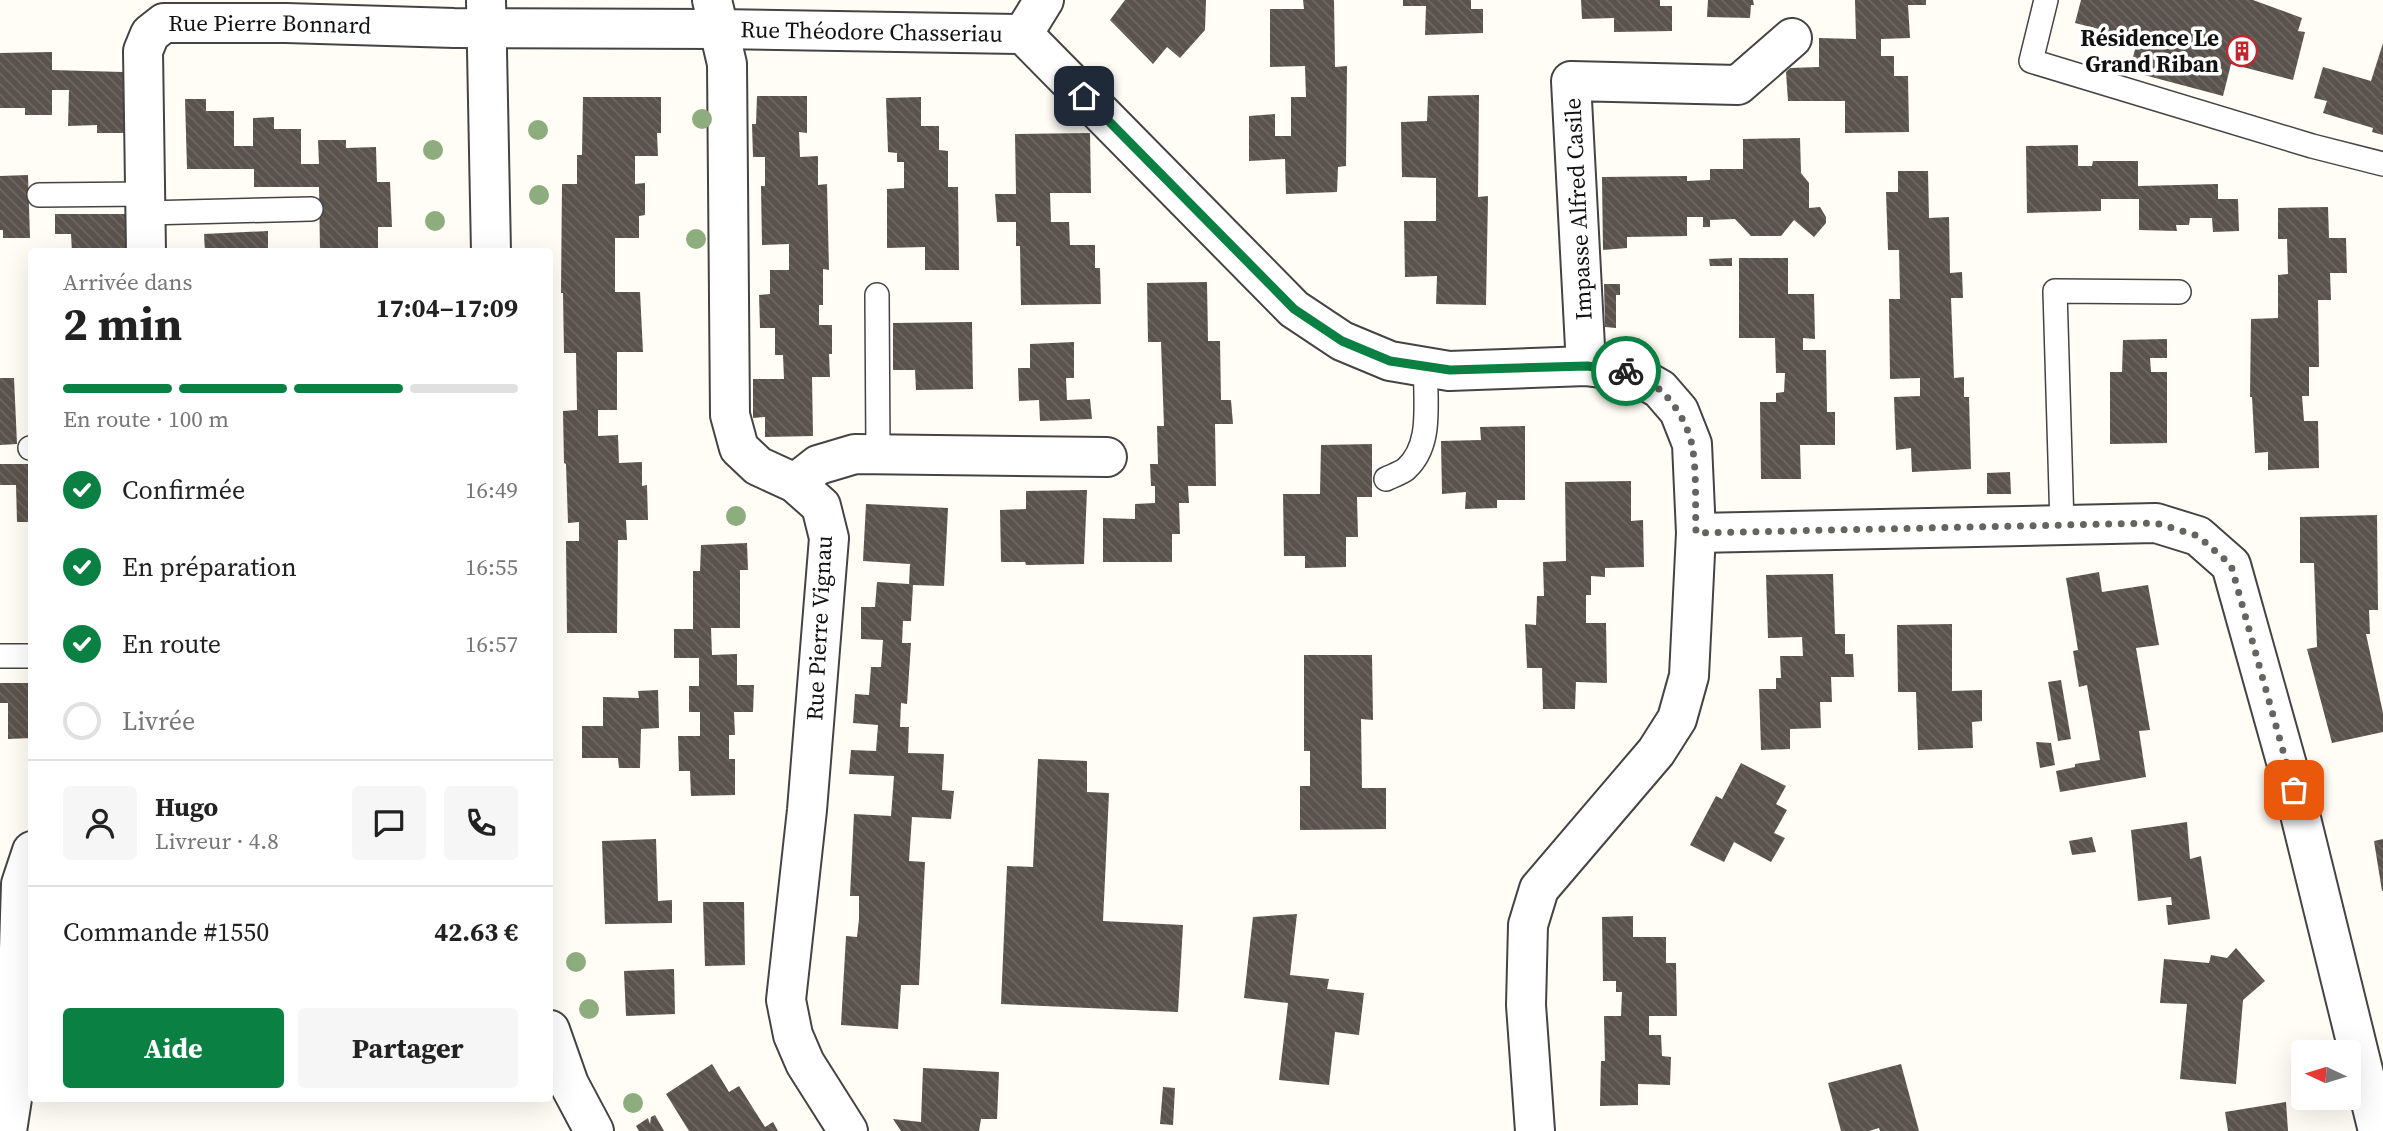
<!DOCTYPE html>
<html lang="fr">
<meta charset="utf-8">
<style>
:root{--surface:#fff;--page:#f6f6f6;--text:#222;--muted:#767676;--line:#e0e0e0;--accent:#0b8043}
body{margin:0;font-family:"Source Serif 4",serif;background:var(--page);color:var(--text);height:100vh;display:flex;flex-direction:column;font-size:26px;white-space:nowrap}
*{box-sizing:border-box;margin:0}
p{font-size:23px;color:var(--muted)}
.icon{flex:none;width:38px;height:38px;fill:none;stroke:currentColor;stroke-width:2;stroke-linecap:round;stroke-linejoin:round}
.map{position:relative;flex:1;overflow:hidden}
.sheet{position:absolute;left:28px;top:248px;width:525px;height:854px;display:flex;flex-direction:column;background:var(--surface);border-radius:7px;box-shadow:0 7px 28px #0002}
.sheet>*{flex:none}
.needle{width:46px;rotate:274deg}
.tools{position:absolute;left:2291px;top:1040px;display:grid;gap:14px}
.tools a{display:grid;place-items:center;width:70px;height:70px;border-radius:7px;background:var(--surface);box-shadow:0 7px 28px #0002;font-size:35px}
.pin{position:absolute;display:grid;place-items:center;width:60px;height:60px;color:#fff;margin:-30px;border-radius:14px;box-shadow:0 4px 10px #0006}
.courier{position:absolute;display:grid;place-items:center;width:70px;height:70px;margin:-35px;border:5px solid #0b8043;border-radius:50%;background:#fff;color:#222;box-shadow:0 2px 9px #0007}
.headline em{font-style:normal;font-weight:700}
.headline div{display:flex;flex-direction:column-reverse}
.headline{display:flex;align-items:center;justify-content:space-between;height:119px;padding:0 35px}
h1{font-size:46px;font-weight:700;line-height:52px}
.bar{display:grid;grid-template-columns:repeat(4,1fr);gap:10px 7px;align-content:center;height:84px;padding:0 35px}
.bar i{height:9px;border-radius:5px;background:var(--line)}
.bar .active{background:var(--accent)}
.bar p{grid-column:span 4}
.line{display:flex;align-items:center;gap:18px;padding:0 35px;border-top:2px solid var(--line)}
.line div{flex:1}
.round{display:grid;place-items:center;flex:none;width:74px;height:74px;border-radius:7px;background:var(--page)}
ol{padding:0 35px;list-style:none}
li{display:flex;align-items:center;gap:21px;height:77px}
li p{margin-inline-start:auto}
li .icon{padding:7px;border-radius:50%;background:var(--accent);color:#fff;stroke-width:4}
li:last-child{color:var(--muted)}
li i{width:38px;height:38px;border:4px solid var(--line);border-radius:50%}
.button{display:flex;gap:14px;margin-top:auto;padding:14px 35px}
.button a{flex:1;height:80px;border-radius:7px;background:var(--accent);color:#fff;font-size:28px;font-weight:700;line-height:80px;text-align:center}
.button a+a{background:var(--page);color:var(--text)}
.map>svg:first-child{display:block}
.building{fill:url(#building-back-hatch)}
.lines{fill:none;stroke-linecap:round;stroke-linejoin:round}
.service-casing{stroke:#444;stroke-width:26}
.minor-casing{stroke:#444;stroke-width:42}
.tertiary-casing{stroke:#444;stroke-width:42}
.service{stroke:#fff;stroke-width:23}
.minor{stroke:#fff;stroke-width:38}
.tertiary{stroke:#fff;stroke-width:38}
.tree{fill:#8dad7f}
.done{stroke:#646461;stroke-width:7;stroke-dasharray:0 12.6}
.route{stroke:#0b8043;stroke-width:9}
.labels{text-anchor:middle;dominant-baseline:central;stroke-width:7;stroke-linejoin:round;paint-order:stroke}
.street-label{font-size:23px;fill:#111;stroke:#fff}
.poi-label{font-size:23px;font-weight:bold;fill:#111;stroke:#fff;text-anchor:end}
</style>
<div class="map">
<svg width="2383" height="1131" viewBox="0 0 2383 1131">
<defs>
<pattern id="building-back-hatch" width="6" height="6" patternUnits="userSpaceOnUse" patternTransform="scale(1.75)"><rect width="6" height="6" fill="#5a524d"/><path d="M-1 5l2 2M0 0l6 6M5-1l2 2" fill="none" stroke="#6d6662"/></pattern>
</defs>
<rect width="100%" height="100%" fill="#fffdf5"/>
<g class="building">
<path d="M1125,0H1206L1205,30L1180,58L1167,47L1153,64L1110,20Z"/>
<path d="M1303,0H1334L1335,67L1347,66L1346,166L1338,167L1337,192L1286,194L1285,159L1249,161V116L1275,114V136H1291V97H1306L1305,66L1270,67V9H1304Z"/>
<path d="M1403,0H1471V9H1483V33L1425,35L1426,6H1403Z"/>
<path d="M1581,0H1660V6H1672V31L1614,32V18L1582,19Z"/>
<path d="M1708,0H1753L1754,5H1751L1750,18L1707,17Z"/>
<path d="M1855,0H1926V5H1908L1910,38L1881,39V56H1894V76H1908L1909,132L1845,133V101H1788L1786,72L1790,68L1819,67V38L1856,39Z"/>
<path d="M2081,0H2253L2302,18L2298,31L2305,32L2293,80L2231,64L2223,96L2129,71L2138,39L2075,23Z"/>
<path d="M2383,43V135L2372,132L2373,128L2323,113L2327,101L2314,98L2323,67L2371,81Z"/>
<path d="M52,52V70L123,72L124,133H97V125L68,126L69,90H52V115H25V108H0V53Z"/>
<path d="M1479,95L1478,197L1488,196L1486,305L1436,304L1437,276L1405,277L1404,221H1436V178L1402,177L1401,122L1427,121L1428,96Z"/>
<path d="M757,96H807V133L799,132L800,157L818,156V185L827,184L829,270L823,269V305H819V325H832V354H829L830,377H812L813,436L765,437V417L753,418V379H784L783,355H775V328H760L759,295L770,294V270H789V244L762,245L761,186H765V157H753L752,124H756Z"/>
<path d="M583,97H661V133H657L658,156H635V184L645,183V215L639,216V238H615V292H640L643,352H617V410H598V436L618,435L619,463L642,462V486L647,485L648,520H626L627,540H618L617,633H567L566,541H579V522L568,523L566,464L564,463L563,411L577,410L576,353H564L563,293H561L562,184H577V155H582Z"/>
<path d="M921,97V126H939V150L948,151V187H958L959,270H925V247L887,248V189L904,188V162H897V153L888,152L886,98Z"/>
<path d="M185,99H206V111H234V146H253V118L274,117V129H301V164H319L318,140H346V148L376,147L377,182H390L392,227H378V252H320L319,187H254V169H187Z"/>
<path d="M1090,133L1091,193H1050L1051,222H1069L1070,245H1095V268H1100L1101,304L1021,305L1020,246H1016V222H997L995,194H1016L1015,134Z"/>
<path d="M1800,138L1801,173L1809,183V208L1820,207L1826,217V223L1814,237L1794,220L1781,236H1751L1735,219L1710,220V227H1703V217H1687V236L1627,237V248L1603,250L1602,177L1687,176V181L1710,180V169H1743V139Z"/>
<path d="M2078,145V166H2092L2093,161H2138V186L2218,184V199H2238L2239,231L2213,232L2212,218H2190L2189,225H2176L2177,231L2139,230V199H2101V211L2027,213L2026,146Z"/>
<path d="M1898,171H1928L1929,218L1949,217L1950,273L1962,272L1963,298H1951L1954,378L1964,377V397H1969L1971,469L1912,472L1911,448L1896,450L1894,397L1920,396V378L1890,379L1889,299H1900L1899,250H1888L1886,192H1898Z"/>
<path d="M28,175L30,238H3V230H0V176Z"/>
<path d="M2328,207L2329,238H2346L2347,273H2330L2331,300H2318L2319,367H2309V396H2302L2304,421H2318L2319,468L2268,470V452L2255,453L2252,397H2250L2251,319L2278,318V275L2288,274L2287,239H2278V208Z"/>
<path d="M55,214H126L127,252H72L71,234H55Z"/>
<path d="M268,231V252H205L204,234Z"/>
<path d="M1732,258V266H1710L1709,259Z"/>
<path d="M1739,258H1788V294H1814L1815,339L1803,338V350H1826L1827,412H1835V445H1800L1801,479H1761L1760,402H1776V393L1784,392L1785,373H1776L1775,338H1739Z"/>
<path d="M1207,282L1208,341H1220L1221,400H1231L1233,424H1215L1216,486H1188L1189,503H1179L1180,534H1172V562H1103V518L1135,519V504L1155,503V486H1151L1150,464H1158L1157,426H1164L1161,342H1148L1147,283Z"/>
<path d="M1604,284H1620V295H1616V328L1605,327Z"/>
<path d="M972,322L973,389L916,390L915,370H893V323Z"/>
<path d="M2167,339V358H2150L2151,372H2167V443L2110,444V372H2122L2123,340Z"/>
<path d="M1074,342V378H1066L1067,400L1090,399L1092,419L1040,421L1039,400L1019,401L1018,368H1030V344Z"/>
<path d="M0,378H14L17,444L0,445Z"/>
<path d="M1525,426V500H1497V508L1465,509L1466,492L1442,494L1441,441L1481,440L1480,427Z"/>
<path d="M1372,444V497H1357L1358,537H1346V567L1305,568V556H1284L1283,494H1320L1321,445Z"/>
<path d="M0,464H32V522H17L16,485H0Z"/>
<path d="M2010,472L2011,494H1987V473Z"/>
<path d="M1631,481V521L1643,520L1644,567L1605,568V577L1591,576V595H1586V623H1606L1607,683L1576,682L1575,709H1543L1542,668H1527L1525,624L1536,625L1537,596H1544L1543,562L1566,561L1565,482Z"/>
<path d="M1087,490L1084,564L1026,565L1025,562H1001L1000,510L1026,509V491Z"/>
<path d="M866,504L948,508L944,586L913,585L911,621H903L902,643H911L907,704L901,703L900,727H909L908,753L944,754L942,790L954,791L951,819L912,817L909,861L925,862L919,985H901L898,1029L841,1025L846,936L857,937L859,919V896H850L854,814L891,816L894,776L849,774L851,750L876,751L878,725L853,723L855,694L869,695L871,667H881L883,640L861,639V607H875L877,582L909,584L910,564L863,561Z"/>
<path d="M2377,515L2378,610H2369L2370,634H2366L2383,713V732L2332,743L2307,649L2317,647L2314,563H2300V517Z"/>
<path d="M747,543L748,570H740V628H711L712,655L737,654V685H754L753,712H734L735,735H729V759H735V795L691,796L690,771H679L678,736H700V712H689V686H699V658H674V629H693V571H700L701,545Z"/>
<path d="M2099,572L2102,592L2148,585L2159,645L2136,648L2150,730L2139,731L2146,777L2060,792L2056,771L2075,767V764L2100,760L2087,685L2079,687L2073,651L2078,650L2066,578Z"/>
<path d="M1833,574L1835,634H1845V654H1853L1854,677H1831L1832,702H1820L1821,728L1790,729V749L1761,750L1759,689H1776V678H1781L1780,656H1803L1802,637L1768,638L1766,575Z"/>
<path d="M1952,624V691L1982,690V721L1972,722L1973,748L1918,750L1916,692H1898L1897,625Z"/>
<path d="M1304,655H1372L1373,720L1361,719L1362,788H1386V829L1300,830V786H1310V751H1304Z"/>
<path d="M2061,680L2071,739L2058,741L2048,682Z"/>
<path d="M0,683H32V738L8,739V703H0Z"/>
<path d="M658,690L659,728L641,729L640,768H619L618,758H582V726H603V697L639,698L638,691Z"/>
<path d="M2036,742L2051,743L2055,765L2040,768Z"/>
<path d="M1038,759L1087,761V792L1109,793L1103,921L1183,925L1178,1012L1001,1004L1007,866L1033,867Z"/>
<path d="M1741,763L1786,786L1776,804L1787,810L1774,833L1785,838L1771,862L1734,842L1724,862L1690,845L1716,796L1722,799Z"/>
<path d="M2187,822L2190,859L2201,856L2210,919L2168,925L2166,905H2172L2171,897L2138,901L2131,830Z"/>
<path d="M2092,837L2096,852L2072,855L2069,841Z"/>
<path d="M656,839L658,901L672,900V923L605,924L602,841Z"/>
<path d="M2383,839V891H2382L2374,841Z"/>
<path d="M703,902H744L745,965L705,966Z"/>
<path d="M1297,914L1290,975L1329,979L1327,989L1364,993L1359,1035L1335,1032L1329,1085L1279,1080L1288,1003L1244,998L1253,917Z"/>
<path d="M1633,916V937H1666V963H1676L1677,1016H1649V1035H1661L1662,1056L1671,1057L1670,1085L1638,1084V1105L1600,1106L1601,1061H1605L1604,1016H1621L1622,992H1616V981H1603L1602,917Z"/>
<path d="M2236,948L2265,981L2243,1000L2236,1084L2180,1079L2187,1004L2160,1003L2164,959L2209,963L2211,955L2227,958Z"/>
<path d="M674,969L675,1014L626,1016L624,971Z"/>
<path d="M712,1064L729,1092L739,1086L765,1127L773,1122L778,1131H689L666,1094Z"/>
<path d="M1901,1064L1919,1131H1880L1879,1128L1869,1131H1841L1828,1083Z"/>
<path d="M923,1068L999,1072L997,1119H981L979,1131H901L893,1119L921,1122Z"/>
<path d="M1163,1087L1175,1088L1173,1125L1160,1124Z"/>
<path d="M2286,1102L2288,1131H2228L2225,1112Z"/>
<path d="M655,1115L664,1131H639L636,1126L648,1118L650,1124L651,1117Z"/>
</g>
<g class="lines">
<g class="service-casing">
<g id="service">
<path d="M2046,0L2031,61L2312,146L2383,164"/>
<path d="M39,195L145,194"/>
<path d="M145,213L311,209"/>
<path d="M877,295L878,454"/>
<path d="M30,448H32"/>
<path d="M1386,479C1392,476 1401,473 1406,469C1434,444 1424,400 1426,367"/>
<path d="M2062,525L2055,291L2179,292"/>
<path d="M1,656H32"/>
</g>
</g>
<g class="minor-casing">
<g id="minor">
<path d="M712,0L727,64L730,415L739,448L758,466L795,483L821,506L829,538L807,810L786,1000L793,1035L805,1063L848,1131"/>
<path d="M1023,34L1044,0"/>
<path id="s1" d="M146,252L143,51L150,34L164,23H286L454,28L718,29L1023,34L1294,309L1342,341L1390,361L1449,371L1586,366L1630,372L1660,389L1679,411L1692,444L1696,533L1689,676L1677,719L1656,752L1539,889L1528,925L1526,1005L1535,1131"/>
<path d="M1586,366L1571,81L1738,85L1792,38"/>
<path d="M795,483L818,465L855,454L1107,457"/>
<path d="M1696,533L2156,523L2198,536L2231,565L2294,790L2378,1131"/>
<path d="M7,1131L15,1079L21,884L32,851"/>
</g>
</g>
<g class="tertiary-casing">
<g id="tertiary">
<path d="M486,0L491,252"/>
<path d="M550,1030L569,1084L594,1131"/>
</g>
</g>
<use href="#service" class="service"/>
<use href="#minor" class="minor"/>
<use href="#tertiary" class="tertiary"/>
</g>
<g class="tree">
<circle cx="702" cy="119" r="10"/>
<circle cx="538" cy="130" r="10"/>
<circle cx="433" cy="150" r="10"/>
<circle cx="539" cy="195" r="10"/>
<circle cx="435" cy="221" r="10"/>
<circle cx="696" cy="239" r="10"/>
<circle cx="736" cy="516" r="10"/>
<circle cx="576" cy="962" r="10"/>
<circle cx="589" cy="1009" r="10"/>
<circle cx="633" cy="1103" r="10"/>
</g>
<g class="lines">
<path class="done" d="M1626,371C1659,379 1685,413 1692,445C1697,471 1695,506 1696,533L2156,523L2198,536L2231,565L2294,790"/>
<path class="route" d="M1084,96L1294,309L1342,341L1390,361L1450,370L1587,366L1626,371"/>
</g>
<defs>
<g id="building-ring" transform="scale(1.575)"><circle r="9.5" fill="#fff" stroke="#c4262e" stroke-width="1.5"/><path d="M-4-6H4V6H1V3H-1V6H-4ZM-2.5-4.3h1.7v1.8h-1.7ZM.8-4.3h1.7v1.8H.8ZM-2.5-1h1.7V.8h-1.7ZM.8-1h1.7V.8H.8Z" fill="#c4262e"/></g>
</defs>
<g fill-rule="evenodd">
<use href="#building-ring" x="2242" y="51"/>
</g>
<g class="labels">
<g class="street-label">
<text stroke="none"><textPath href="#s1" startOffset="343">Rue Pierre Bonnard</textPath></text>
<text stroke="none"><textPath href="#s1" startOffset="945">Rue Théodore Chasseriau</textPath></text>
<text transform="translate(1578 209) rotate(-93)">Impasse Alfred Casile</text>
<text transform="translate(819 628) rotate(-87)">Rue Pierre Vignau</text>
</g>
<g class="poi-label">
<text x="2219" y="38">Résidence Le<tspan x="2219" dy="26">Grand Riban</tspan></text>
</g>
</g>
</svg>
<div class="tools">
<a><svg class="needle" viewBox="-14 -14 28 28"><path d="M0-13l5 13h-10z" fill="#e53935"/><path d="M0 13l5-13h-10z" fill="#767676"/></svg></a>
</div>
<div class="pin" style="left:2294px;top:790px;background:#ea580c"><svg class="icon" aria-label="bag" viewBox="0 0 24 24"><path d="M5 8h14l-1 12H6zM9 8a3 3 0 0 1 6 0"/></svg></div>
<div class="pin" style="left:1084px;top:96px;background:#1f2937"><svg class="icon" aria-label="home" viewBox="0 0 24 24"><path d="M3 11l9-7 9 7M6 9v11h12V9"/></svg></div>
<div class="courier" style="left:1626px;top:371px"><svg class="icon" aria-label="bike" viewBox="0 0 24 24"><circle cx="6" cy="16" r="4"/><circle cx="18" cy="16" r="4"/><path d="M6 16l4-8h5l3 8M10 8l3 8H6M13 5h3"/></svg></div>
<section class="sheet">
<div class="headline"><div><h1>2 min</h1><p>Arrivée dans</p></div><em>17:04–17:09</em></div>
<div class="bar"><i class="active"></i><i class="active"></i><i class="active"></i><i></i><p>En route · 100 m</p></div>
<ol>
<li><svg class="icon" aria-label="check" viewBox="0 0 24 24"><path d="M5 12l5 5 9-10"/></svg>Confirmée<p>16:49</p></li>
<li><svg class="icon" aria-label="check" viewBox="0 0 24 24"><path d="M5 12l5 5 9-10"/></svg>En préparation<p>16:55</p></li>
<li><svg class="icon" aria-label="check" viewBox="0 0 24 24"><path d="M5 12l5 5 9-10"/></svg>En route<p>16:57</p></li>
<li><i></i>Livrée</li>
</ol>
<div class="line" style="height:126px"><a class="round"><svg class="icon" aria-label="person" viewBox="0 0 24 24"><circle cx="12" cy="8" r="4"/><path d="M4 21q1-7 8-7t8 7"/></svg></a><div><b>Hugo</b><p>Livreur · 4.8</p></div><a class="round"><svg class="icon" aria-label="chat" viewBox="0 0 24 24"><path d="M4 5h16v11H9l-5 4z"/></svg></a><a class="round"><svg class="icon" aria-label="phone" viewBox="0 0 24 24"><path d="M5 4h4l2 5-3 2q2 4 5 5l2-3 5 2v4C11 20 4 13 5 4z"/></svg></a></div>
<div class="line" style="height:91px"><div>Commande #1550</div><b>42.63 €</b></div>
<div class="button"><a>Aide</a><a>Partager</a></div>
</section>
</div>
